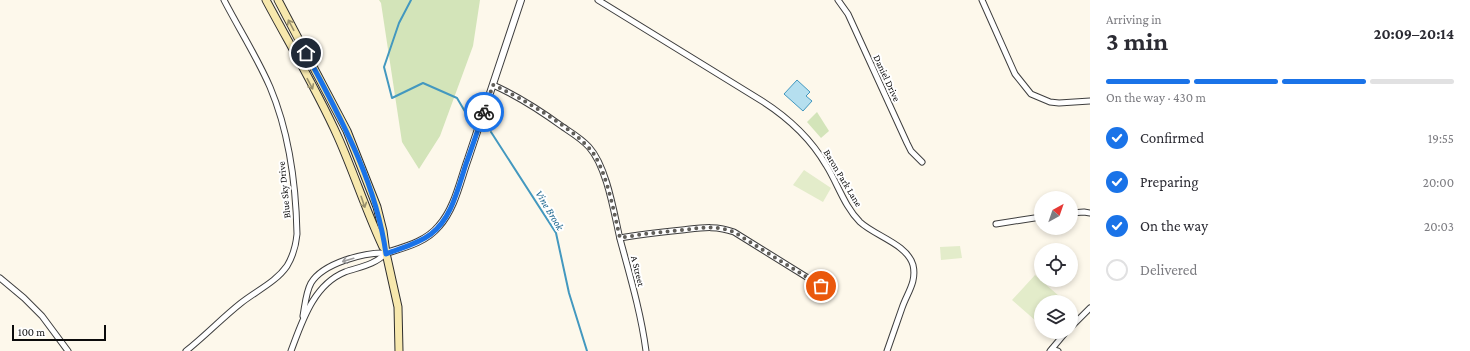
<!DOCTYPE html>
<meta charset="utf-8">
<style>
:root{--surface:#fff;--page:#f2f2f3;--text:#2b2b33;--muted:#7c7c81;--line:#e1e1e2;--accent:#1a73e8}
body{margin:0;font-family:"Crimson Pro",serif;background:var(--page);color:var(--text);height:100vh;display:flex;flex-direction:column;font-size:15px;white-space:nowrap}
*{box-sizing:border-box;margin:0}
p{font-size:13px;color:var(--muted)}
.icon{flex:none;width:22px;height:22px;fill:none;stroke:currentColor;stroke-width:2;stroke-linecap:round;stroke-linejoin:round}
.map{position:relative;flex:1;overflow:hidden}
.sheet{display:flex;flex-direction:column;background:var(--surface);width:380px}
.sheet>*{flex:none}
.needle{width:26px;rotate:40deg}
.buttons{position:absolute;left:1034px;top:191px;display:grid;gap:8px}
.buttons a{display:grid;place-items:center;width:44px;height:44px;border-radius:50%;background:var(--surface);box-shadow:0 2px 6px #0003;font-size:20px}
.scale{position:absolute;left:12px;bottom:10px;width:94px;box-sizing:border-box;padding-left:4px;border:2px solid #0b0b0b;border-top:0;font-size:11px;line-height:14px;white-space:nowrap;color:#0b0b0b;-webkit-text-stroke:3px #fff;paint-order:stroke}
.pin{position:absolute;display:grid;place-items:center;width:34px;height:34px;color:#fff;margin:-17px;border:2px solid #fff;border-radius:50%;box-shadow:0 1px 4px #0007}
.courier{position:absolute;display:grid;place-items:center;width:40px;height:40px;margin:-20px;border:3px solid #1a73e8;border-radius:50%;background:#fff;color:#222;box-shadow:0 1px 5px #0007}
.headline em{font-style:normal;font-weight:700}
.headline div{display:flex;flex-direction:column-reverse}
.headline{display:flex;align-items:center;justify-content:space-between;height:68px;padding:0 16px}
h1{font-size:26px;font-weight:700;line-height:30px}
.bar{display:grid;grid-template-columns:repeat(4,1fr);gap:6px 4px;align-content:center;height:48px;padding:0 16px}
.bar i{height:5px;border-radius:3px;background:var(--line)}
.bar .on{background:var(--accent)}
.bar p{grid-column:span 4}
ol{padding:0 16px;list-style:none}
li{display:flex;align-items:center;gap:12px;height:44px}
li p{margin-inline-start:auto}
li .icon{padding:4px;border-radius:50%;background:var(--accent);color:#fff;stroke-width:4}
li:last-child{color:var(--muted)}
li i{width:22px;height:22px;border:2px solid var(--line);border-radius:50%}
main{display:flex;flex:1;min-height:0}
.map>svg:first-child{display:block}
.green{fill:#d3e4b9}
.pitch{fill:#e3ecca}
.water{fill:#b5dfef;stroke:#4398bf}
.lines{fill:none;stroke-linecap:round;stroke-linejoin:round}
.stream{stroke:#4398bf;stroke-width:2}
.minor-casing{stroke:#3e3e3e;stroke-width:7}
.tertiary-casing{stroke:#3e3e3e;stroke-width:8}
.secondary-casing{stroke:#2d2d2d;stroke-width:9}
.minor{stroke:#fff;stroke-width:5}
.tertiary{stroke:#fff;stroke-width:6}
.secondary{stroke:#f7e8ad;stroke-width:7}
.oneway{stroke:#99906c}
.oneway2{stroke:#9d9d9d}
.done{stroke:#605e59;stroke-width:4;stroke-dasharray:0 7.2}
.route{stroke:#1a73e8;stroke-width:5}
.labels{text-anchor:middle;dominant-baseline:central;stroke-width:4;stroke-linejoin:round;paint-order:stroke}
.street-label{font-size:10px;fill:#0b0b0b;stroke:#fff}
.water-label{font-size:11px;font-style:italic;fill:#226990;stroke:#fff}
</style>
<main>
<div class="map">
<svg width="1090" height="351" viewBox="0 0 1090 351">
<rect width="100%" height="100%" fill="#fdf8eb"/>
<g class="green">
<path d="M379,0H480L473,46L440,136L419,169L402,142L381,3Z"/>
<path d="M817,112L829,131L821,138L807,122Z"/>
</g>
<g class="pitch">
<path d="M804,170L831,188L823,202L793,185Z"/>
<path d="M960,246L962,258L941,260L940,247Z"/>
<path d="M1035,275L1059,296L1053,302H1041V315L1036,321L1012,300Z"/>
</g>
<path class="water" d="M797,80L810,92L806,96L812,101L803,111L784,94Z"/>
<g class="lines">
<g class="stream">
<path d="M411,0L399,23L384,67L392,98L423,83L457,98L470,120"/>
<path d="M491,132L556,233L569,293L587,351"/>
</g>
<g class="minor-casing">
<g id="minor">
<path d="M598,0L762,101C787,117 811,139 826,165C838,184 844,206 860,222C875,236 907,244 913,265C917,282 907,293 902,308C897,322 892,337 887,351"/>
<path d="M838,0L848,14L907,143L911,151L922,162"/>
<path d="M982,0L1015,74L1031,94L1050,102L1059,103L1090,101"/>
<path d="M493,85C518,96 541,111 563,127C572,133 582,139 589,147C607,167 614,213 620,239C630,276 641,313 646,351"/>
<path d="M1071,213L1084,212L1090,213"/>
<path d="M996,224L1041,217"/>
<path d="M620,238C641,234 661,232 682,230C700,228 716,225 734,232L821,286"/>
<path d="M0,278L24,298L42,316L68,351"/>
<path d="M303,316C305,305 306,292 311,283C323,263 365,252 386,253"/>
<path d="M1071,327L1090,308"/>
<path d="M1052,349L1058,351"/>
<path d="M186,351C205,336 222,318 241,303C256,291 276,282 287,266C293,256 296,245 297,234C296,185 289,132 270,87C257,57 239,29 224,0"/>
<path d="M291,351C302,322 313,285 345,272C359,267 375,265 386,253"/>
<path d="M1050,351L1066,332"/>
</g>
</g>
<g class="tertiary-casing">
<path id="tertiary" d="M386,253C405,247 426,242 439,226C455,208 460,181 468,159C486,106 503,53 521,0"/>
</g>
<g class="secondary-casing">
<g id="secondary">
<path d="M266,0C290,45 317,90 338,137C354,173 366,211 383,247"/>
<path d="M278,0L347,131L377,207L383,231L386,253L398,307L399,351"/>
</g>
</g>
<use href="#minor" class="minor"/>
<use href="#tertiary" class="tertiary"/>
<use href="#secondary" class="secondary"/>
</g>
<defs><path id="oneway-shaft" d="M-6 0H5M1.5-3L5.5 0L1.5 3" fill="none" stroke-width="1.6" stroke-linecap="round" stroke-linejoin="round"/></defs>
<g class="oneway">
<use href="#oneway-shaft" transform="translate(291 25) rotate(-118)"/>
<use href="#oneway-shaft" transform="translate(310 84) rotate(62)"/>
<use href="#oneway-shaft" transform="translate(363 202) rotate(71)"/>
</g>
<use class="oneway2" href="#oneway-shaft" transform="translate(348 260) rotate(164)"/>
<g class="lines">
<path class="done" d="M484,112L493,85C519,96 582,133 595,156C608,178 614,213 620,238C641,234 661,232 682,230C700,228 716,225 734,232L821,286"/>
<path class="route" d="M306,53C340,117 376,181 386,254C401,248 418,244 431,234C452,218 458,188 466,164C472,147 478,130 484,112"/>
</g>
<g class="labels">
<g class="street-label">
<text transform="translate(887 78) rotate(65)">Daniel Drive</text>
<text transform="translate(843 178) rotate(59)">Baron Park Lane</text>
<text transform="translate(284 190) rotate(-96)">Blue Sky Drive</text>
<text transform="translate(638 271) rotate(76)">A Street</text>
</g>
<g class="water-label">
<text transform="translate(550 210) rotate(59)">Vine Brook</text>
</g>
</g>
</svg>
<div class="buttons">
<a><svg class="needle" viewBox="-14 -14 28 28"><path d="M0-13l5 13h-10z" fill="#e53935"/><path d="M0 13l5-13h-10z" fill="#7c7c81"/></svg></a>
<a><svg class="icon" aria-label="locate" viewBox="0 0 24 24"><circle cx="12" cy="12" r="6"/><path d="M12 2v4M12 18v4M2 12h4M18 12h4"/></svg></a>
<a><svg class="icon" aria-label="layers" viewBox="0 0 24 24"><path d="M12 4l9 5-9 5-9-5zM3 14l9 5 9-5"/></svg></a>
</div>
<div class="scale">100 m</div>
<div class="pin" style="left:821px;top:286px;background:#ea580c"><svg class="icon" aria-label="bag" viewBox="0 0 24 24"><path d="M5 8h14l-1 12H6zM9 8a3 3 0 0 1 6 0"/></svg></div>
<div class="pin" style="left:306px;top:53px;background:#1f2937"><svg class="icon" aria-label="home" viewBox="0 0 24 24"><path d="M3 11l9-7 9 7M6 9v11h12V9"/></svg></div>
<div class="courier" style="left:484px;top:112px"><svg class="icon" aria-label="bike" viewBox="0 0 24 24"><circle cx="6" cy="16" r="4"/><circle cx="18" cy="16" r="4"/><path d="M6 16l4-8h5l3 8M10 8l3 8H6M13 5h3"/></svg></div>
</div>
<section class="sheet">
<div class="headline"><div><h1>3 min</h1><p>Arriving in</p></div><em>20:09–20:14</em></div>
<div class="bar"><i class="on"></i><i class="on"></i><i class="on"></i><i></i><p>On the way · 430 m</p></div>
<ol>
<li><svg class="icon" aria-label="check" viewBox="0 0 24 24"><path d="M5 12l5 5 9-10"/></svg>Confirmed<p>19:55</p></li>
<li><svg class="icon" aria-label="check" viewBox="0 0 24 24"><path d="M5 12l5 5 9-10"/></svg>Preparing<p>20:00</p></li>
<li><svg class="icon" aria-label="check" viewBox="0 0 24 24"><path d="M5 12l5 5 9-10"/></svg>On the way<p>20:03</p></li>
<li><i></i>Delivered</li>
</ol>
</section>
</main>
